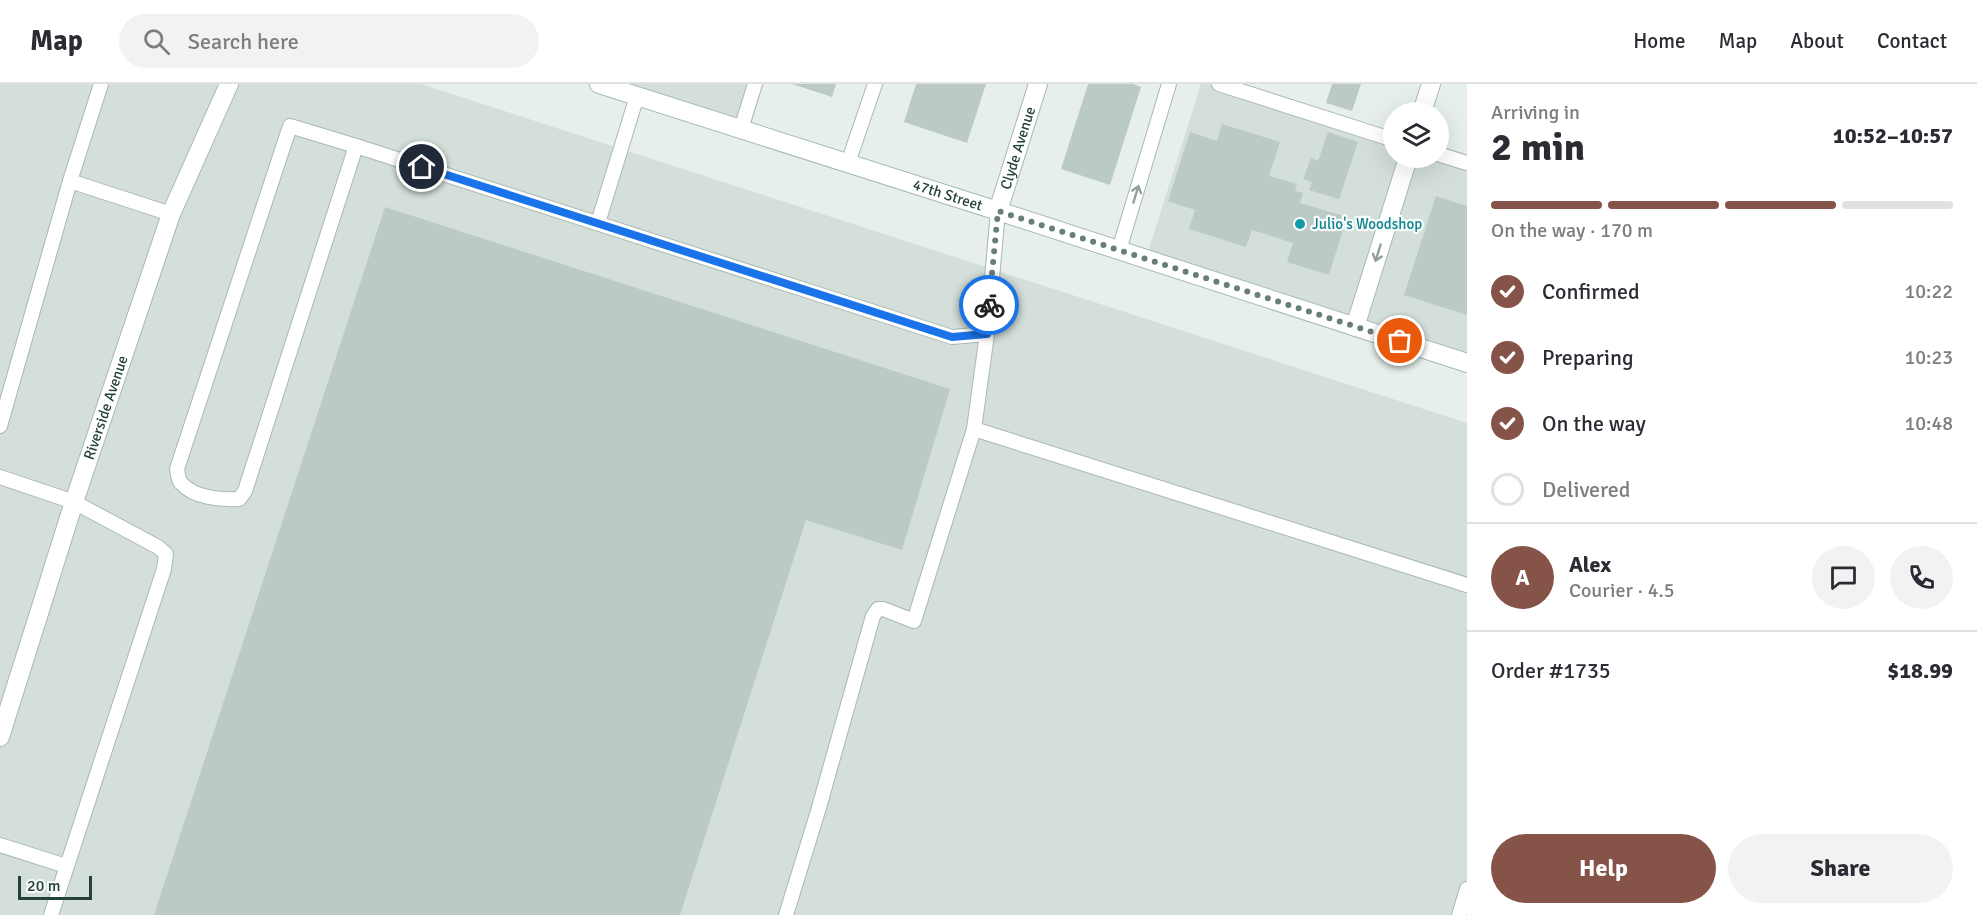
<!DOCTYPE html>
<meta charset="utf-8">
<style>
:root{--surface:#fff;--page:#f2f2f3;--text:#2b2b33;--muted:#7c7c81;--line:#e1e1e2;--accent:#855347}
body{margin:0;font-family:Signika,sans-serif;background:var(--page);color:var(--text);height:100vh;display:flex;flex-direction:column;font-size:22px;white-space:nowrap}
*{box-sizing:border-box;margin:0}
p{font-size:20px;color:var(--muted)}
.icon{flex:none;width:33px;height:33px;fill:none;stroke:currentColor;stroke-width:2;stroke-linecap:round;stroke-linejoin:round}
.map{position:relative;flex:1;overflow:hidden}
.drawer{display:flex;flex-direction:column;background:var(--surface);width:510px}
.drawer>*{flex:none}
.tools{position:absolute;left:1383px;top:18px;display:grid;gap:12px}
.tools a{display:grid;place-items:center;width:66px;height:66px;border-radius:50%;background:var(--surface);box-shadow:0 6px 24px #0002;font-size:30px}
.scale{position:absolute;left:18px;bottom:15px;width:74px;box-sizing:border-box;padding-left:6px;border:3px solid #24423a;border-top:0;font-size:16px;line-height:21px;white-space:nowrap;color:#24423a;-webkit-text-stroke:4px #f7fbf9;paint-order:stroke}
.pin{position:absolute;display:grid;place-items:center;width:51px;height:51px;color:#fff;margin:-26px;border:3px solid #fff;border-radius:50%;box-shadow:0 2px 6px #0007}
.courier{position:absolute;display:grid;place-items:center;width:60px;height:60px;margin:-30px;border:4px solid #1a73e8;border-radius:50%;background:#fff;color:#222;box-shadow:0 2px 8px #0007}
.headline em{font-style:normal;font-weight:700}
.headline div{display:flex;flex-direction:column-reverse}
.headline{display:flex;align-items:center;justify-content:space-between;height:102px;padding:0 24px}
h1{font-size:39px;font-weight:700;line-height:45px}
.bar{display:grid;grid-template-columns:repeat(4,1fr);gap:9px 6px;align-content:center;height:72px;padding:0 24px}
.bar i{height:8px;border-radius:4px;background:var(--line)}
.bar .active{background:var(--accent)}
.bar p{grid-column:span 4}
.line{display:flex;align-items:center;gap:15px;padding:0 24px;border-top:2px solid var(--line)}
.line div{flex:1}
.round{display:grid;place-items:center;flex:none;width:63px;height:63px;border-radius:32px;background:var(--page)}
ol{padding:0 24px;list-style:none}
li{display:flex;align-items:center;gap:18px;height:66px}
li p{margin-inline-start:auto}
li .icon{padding:6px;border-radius:50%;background:var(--accent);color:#fff;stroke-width:4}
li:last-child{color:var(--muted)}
li i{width:33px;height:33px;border:3px solid var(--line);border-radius:50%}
.cta{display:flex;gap:12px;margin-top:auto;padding:12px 24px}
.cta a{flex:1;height:69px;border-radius:36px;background:var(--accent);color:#fff;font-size:24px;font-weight:700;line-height:69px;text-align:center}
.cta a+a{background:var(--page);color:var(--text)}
header{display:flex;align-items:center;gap:36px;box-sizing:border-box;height:84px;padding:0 30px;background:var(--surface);border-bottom:2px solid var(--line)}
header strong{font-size:28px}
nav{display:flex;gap:33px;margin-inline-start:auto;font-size:21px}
.search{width:420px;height:54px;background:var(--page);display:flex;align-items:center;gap:15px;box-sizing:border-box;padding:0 21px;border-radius:33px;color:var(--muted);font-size:22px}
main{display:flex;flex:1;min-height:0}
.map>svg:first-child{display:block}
.built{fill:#d4dfda}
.building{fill:#bbcac4}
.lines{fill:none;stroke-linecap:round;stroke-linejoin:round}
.lane-casing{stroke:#a8b8b2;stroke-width:16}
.street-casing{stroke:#a8b8b2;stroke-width:20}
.secondary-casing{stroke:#a4bbb3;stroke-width:20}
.lane{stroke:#fff;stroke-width:14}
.street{stroke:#fff;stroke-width:18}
.secondary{stroke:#fff;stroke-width:18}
.oneway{stroke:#92a09c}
.done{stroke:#687f78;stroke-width:6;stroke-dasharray:0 10.8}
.route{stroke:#1a73e8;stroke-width:8}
.culture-dot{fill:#0f9aa8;stroke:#f7fbf9;stroke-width:2}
.labels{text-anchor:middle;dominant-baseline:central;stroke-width:4.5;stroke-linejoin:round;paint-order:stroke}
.street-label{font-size:15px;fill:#24423a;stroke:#f7fbf9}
.culture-label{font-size:15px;fill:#0d838f;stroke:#f7fbf9;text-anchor:start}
</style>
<header>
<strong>Map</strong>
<div class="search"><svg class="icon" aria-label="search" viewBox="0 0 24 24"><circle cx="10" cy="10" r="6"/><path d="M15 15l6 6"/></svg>Search here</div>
<nav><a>Home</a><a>Map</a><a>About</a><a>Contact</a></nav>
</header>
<main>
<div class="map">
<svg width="1467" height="831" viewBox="0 0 1467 831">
<rect width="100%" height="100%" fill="#e6efeb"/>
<g class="built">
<path d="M0,0H421L1467,339V831H0Z"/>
<path d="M615,0H747L735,39Z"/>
<path d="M1201,0H1245L1393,48L1394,74H1438L1439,63L1467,72V273L1147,171Z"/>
</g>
<g class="building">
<path d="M792,0H836L832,13Z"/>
<path d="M916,0H986L967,59L904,38Z"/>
<path d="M1088,0H1133L1141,3L1110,101L1061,85Z"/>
<path d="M1332,0H1361L1352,27L1326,19Z"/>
<path d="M1222,40L1280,58L1269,92L1297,100L1295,107L1303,109L1300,119L1347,133L1329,191L1287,178L1293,159L1252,146L1246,163L1189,145L1195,126L1168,117L1190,48L1217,57Z"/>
<path d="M1328,48L1358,58L1339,115L1309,106L1312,98L1303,95L1311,74L1318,77Z"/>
<path d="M1436,112L1467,122V231L1404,211Z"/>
<path d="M385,123L950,305L902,466L806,436L680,831H154Z"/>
</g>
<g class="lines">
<g class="lane-casing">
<g id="lane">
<path d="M1219,0L1394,56"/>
<path d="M741,45L755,0"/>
<path d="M356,62L245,407L239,415C221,416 194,414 181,399C178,395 178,390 177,385L290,42L356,62L952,253L987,250L998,127"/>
<path d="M1438,70L1467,79"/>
<path d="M848,79L875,0"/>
<path d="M70,97L171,130"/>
<path d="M598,139L637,12"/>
<path d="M1119,166L1169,0"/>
<path d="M0,342L70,97L101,0"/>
<path d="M974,345L1467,501"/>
<path d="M0,393L74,418L158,463L166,470L164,485L51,831"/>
<path d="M0,761L66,782"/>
<path d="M786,831L818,727L873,532L878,525H883L914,537L974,345L987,250"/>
<path d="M1459,831L1467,805"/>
</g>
</g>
<g class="street-casing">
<g id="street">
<path d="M1422,28L1431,0"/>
<path id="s1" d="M998,127L1038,0"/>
<path d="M1355,243L1408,74"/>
<path id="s2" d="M0,653L74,418L171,130L229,0"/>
</g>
</g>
<g class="secondary-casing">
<g id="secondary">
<path id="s3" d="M599,0L998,127L1467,279"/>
</g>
</g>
<use href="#lane" class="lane"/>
<use href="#street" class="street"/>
<use href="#secondary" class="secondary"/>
</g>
<defs><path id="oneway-shaft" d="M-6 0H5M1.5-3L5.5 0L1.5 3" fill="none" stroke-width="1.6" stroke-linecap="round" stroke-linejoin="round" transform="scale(1.5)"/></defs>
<g class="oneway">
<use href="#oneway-shaft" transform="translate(1136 110) rotate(-73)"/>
<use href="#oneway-shaft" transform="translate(1378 169) rotate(107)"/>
</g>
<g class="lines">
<path class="done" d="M989,221L998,127L1400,257"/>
<path class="route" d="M422,83L952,253L987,250L989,221"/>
</g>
<circle class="culture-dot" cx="1300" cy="140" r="6"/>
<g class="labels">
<g class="street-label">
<text stroke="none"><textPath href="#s1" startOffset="66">Clyde Avenue</textPath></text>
<text stroke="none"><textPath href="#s3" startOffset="366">47th Street</textPath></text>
<text stroke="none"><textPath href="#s2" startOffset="346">Riverside Avenue</textPath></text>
</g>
<g class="culture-label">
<text x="1312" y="140">Julio's Woodshop</text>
</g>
</g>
</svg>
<div class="tools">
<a><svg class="icon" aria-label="layers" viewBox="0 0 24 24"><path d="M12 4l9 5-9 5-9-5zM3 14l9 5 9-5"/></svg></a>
</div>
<div class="scale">20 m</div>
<div class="pin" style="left:1400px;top:257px;background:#ea580c"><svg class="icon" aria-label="bag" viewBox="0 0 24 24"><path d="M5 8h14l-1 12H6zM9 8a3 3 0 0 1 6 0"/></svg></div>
<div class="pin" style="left:422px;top:83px;background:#1f2937"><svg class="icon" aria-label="home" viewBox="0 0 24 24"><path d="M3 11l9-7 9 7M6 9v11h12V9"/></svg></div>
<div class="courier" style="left:989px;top:221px"><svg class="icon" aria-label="bike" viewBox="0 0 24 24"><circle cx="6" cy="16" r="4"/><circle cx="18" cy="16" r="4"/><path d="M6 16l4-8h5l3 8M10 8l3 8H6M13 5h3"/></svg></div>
</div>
<section class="drawer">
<div class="headline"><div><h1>2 min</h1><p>Arriving in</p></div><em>10:52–10:57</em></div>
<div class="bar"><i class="active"></i><i class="active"></i><i class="active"></i><i></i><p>On the way · 170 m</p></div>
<ol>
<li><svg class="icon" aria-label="check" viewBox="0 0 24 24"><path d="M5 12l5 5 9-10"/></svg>Confirmed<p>10:22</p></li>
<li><svg class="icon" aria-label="check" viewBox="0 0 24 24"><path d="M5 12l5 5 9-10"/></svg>Preparing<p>10:23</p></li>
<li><svg class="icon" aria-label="check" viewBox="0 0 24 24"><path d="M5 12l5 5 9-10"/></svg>On the way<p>10:48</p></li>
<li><i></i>Delivered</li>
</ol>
<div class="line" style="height:108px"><b class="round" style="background:var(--accent);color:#fff">A</b><div><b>Alex</b><p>Courier · 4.5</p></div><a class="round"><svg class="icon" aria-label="chat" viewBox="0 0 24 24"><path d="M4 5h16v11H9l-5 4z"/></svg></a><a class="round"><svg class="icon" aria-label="phone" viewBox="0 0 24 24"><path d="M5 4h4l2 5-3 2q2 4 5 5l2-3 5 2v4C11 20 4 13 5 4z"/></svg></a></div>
<div class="line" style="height:78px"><div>Order #1735</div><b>$18.99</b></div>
<div class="cta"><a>Help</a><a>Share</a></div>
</section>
</main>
